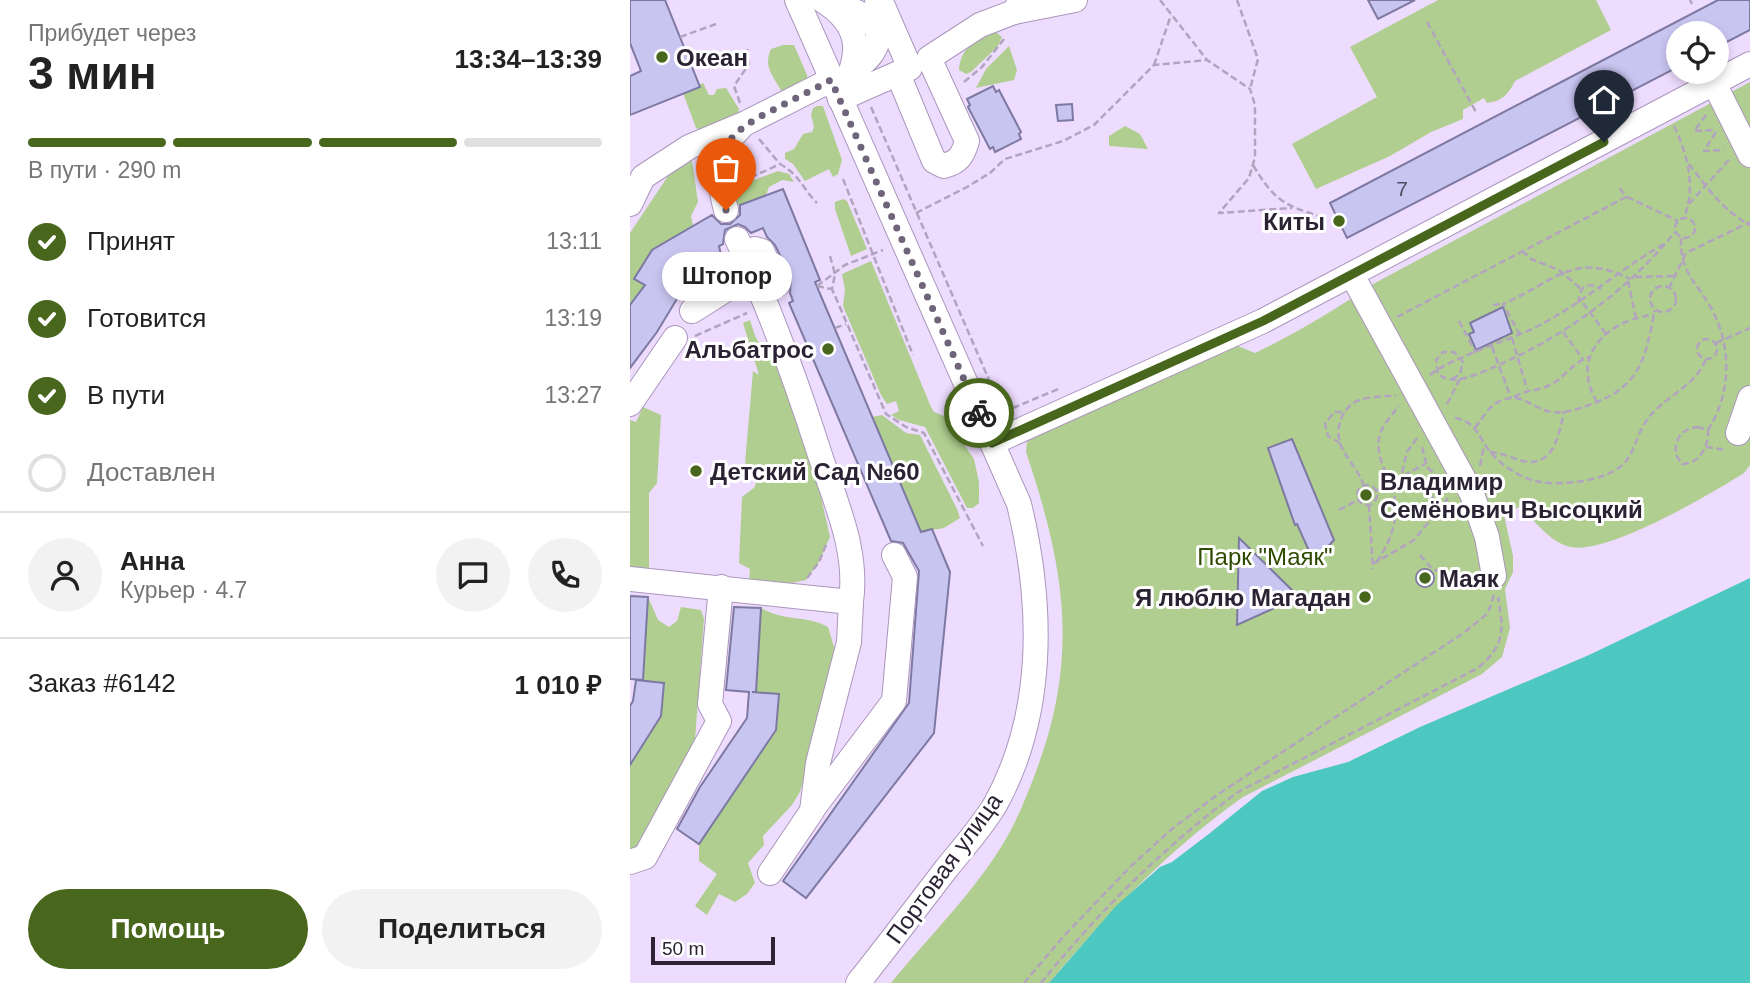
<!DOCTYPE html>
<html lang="ru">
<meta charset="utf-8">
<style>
:root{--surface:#fff;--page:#f2f2f2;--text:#222;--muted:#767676;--line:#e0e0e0;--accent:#48671d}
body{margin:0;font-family:Arial,sans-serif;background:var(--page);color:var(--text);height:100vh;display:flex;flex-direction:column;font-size:26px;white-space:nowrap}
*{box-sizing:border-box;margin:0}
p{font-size:23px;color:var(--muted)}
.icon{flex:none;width:38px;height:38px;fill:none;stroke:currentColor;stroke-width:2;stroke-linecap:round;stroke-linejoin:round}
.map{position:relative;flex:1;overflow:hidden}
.side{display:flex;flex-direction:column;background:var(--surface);width:630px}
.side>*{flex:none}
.tools{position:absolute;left:1036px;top:21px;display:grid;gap:14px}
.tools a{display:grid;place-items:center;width:63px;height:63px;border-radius:50%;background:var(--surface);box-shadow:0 4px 10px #0003;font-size:35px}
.scale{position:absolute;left:21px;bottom:18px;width:124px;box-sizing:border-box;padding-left:7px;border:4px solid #2b2333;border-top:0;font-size:19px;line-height:24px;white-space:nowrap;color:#2b2333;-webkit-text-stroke:5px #fff;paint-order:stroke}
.pin{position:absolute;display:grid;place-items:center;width:60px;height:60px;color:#fff;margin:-72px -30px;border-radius:50% 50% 50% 0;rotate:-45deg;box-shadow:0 0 7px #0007}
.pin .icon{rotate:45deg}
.courier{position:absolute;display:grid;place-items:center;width:70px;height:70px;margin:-35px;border:5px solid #48671d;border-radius:50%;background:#fff;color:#222;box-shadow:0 2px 9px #0007}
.bubble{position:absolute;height:49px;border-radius:24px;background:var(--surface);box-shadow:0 4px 10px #0003;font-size:23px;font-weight:700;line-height:49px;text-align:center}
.summary em{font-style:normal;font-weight:700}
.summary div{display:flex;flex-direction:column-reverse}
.summary{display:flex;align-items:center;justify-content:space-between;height:119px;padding:0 28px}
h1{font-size:46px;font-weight:700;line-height:52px}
.bar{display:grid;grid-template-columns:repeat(4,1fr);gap:10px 7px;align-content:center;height:84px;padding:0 28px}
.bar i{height:9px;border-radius:5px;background:var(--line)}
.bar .current{background:var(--accent)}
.bar p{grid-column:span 4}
.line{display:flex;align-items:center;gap:18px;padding:0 28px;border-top:2px solid var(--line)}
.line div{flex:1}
.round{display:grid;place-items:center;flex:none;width:74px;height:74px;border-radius:37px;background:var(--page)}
ol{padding:0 28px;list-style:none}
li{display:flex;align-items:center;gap:21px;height:77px}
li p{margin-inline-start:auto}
li .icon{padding:7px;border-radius:50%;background:var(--accent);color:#fff;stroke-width:4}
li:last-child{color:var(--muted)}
li i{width:38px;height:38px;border:4px solid var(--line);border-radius:50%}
.cta{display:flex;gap:14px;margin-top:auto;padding:14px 28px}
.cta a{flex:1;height:80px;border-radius:42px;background:var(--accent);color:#fff;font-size:28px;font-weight:700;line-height:80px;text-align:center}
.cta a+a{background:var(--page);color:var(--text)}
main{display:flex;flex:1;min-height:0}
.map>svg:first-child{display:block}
.green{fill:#afce8f}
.water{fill:#4dc8c0}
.building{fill:#c9c5f1;stroke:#7d79a2;stroke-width:2}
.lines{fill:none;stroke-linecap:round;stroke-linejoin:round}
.minor-casing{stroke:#ab96bd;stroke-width:26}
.path{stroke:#b2a3bf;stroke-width:2.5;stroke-dasharray:7 3.5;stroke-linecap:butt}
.minor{stroke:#fff;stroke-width:24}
.done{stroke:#6f647a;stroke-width:7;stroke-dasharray:0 12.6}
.route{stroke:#48671d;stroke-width:9}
.poi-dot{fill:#48671d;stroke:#fff;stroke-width:2.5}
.labels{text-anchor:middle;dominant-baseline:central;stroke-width:6;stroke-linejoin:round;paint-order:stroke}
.number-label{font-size:21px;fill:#524c62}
.poi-label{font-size:24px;font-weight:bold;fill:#2b2333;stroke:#fff;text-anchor:start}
.park-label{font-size:24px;fill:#2f4a01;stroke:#fff}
.street-label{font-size:24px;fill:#2b2333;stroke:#fff}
</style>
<main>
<section class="side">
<div class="summary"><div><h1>3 мин</h1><p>Прибудет через</p></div><em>13:34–13:39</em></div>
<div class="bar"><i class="current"></i><i class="current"></i><i class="current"></i><i></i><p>В пути · 290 m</p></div>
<ol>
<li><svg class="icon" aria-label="check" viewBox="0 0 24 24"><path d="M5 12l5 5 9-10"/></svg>Принят<p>13:11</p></li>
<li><svg class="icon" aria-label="check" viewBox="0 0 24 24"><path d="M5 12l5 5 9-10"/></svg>Готовится<p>13:19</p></li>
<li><svg class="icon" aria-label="check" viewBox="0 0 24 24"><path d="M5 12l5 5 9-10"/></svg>В пути<p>13:27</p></li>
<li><i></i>Доставлен</li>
</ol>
<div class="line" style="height:126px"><a class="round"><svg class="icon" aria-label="person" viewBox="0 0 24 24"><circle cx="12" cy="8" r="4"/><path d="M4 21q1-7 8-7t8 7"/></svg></a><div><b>Анна</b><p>Курьер · 4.7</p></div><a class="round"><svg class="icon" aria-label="chat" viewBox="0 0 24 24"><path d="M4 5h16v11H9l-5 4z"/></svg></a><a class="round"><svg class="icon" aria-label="phone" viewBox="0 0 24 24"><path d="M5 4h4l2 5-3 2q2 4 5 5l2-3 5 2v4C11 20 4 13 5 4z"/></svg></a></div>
<div class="line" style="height:91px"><div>Заказ #6142</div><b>1 010 ₽</b></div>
<div class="cta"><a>Помощь</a><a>Поделиться</a></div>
</section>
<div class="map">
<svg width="1120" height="983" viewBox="0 0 1120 983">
<rect width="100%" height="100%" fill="#eedcfe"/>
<g class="green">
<path d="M808,0H966L981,30L885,81C878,95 872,101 857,103L854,98L833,110V119L801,132L760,156L686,189L662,144L747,97L720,47Z"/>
<path d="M363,30L372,37L368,46L341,72L336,74L329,70C330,48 346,41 363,30Z"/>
<path d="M153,45H164L177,75L178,86L154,96C146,78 132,69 141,49Z"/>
<path d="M379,46L387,70L384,80L346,88L356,69Z"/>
<path d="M1120,82V465L1114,473C1081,494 977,555 941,547C921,543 904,521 891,506L874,515L883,556V572L875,589L880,628L872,657L852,674L613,797C539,849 477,915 419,983H261C300,935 346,891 377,837C388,818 397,795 405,774C450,657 435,568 396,452L397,442L404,436L597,348L608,346L625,353C667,333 706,309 745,283Z"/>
<path d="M73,83L79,95H84L87,89L96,88L109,109L108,114L70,130L66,128L53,93Z"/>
<path d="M187,106H193L212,160L208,174L203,177L199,169L175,181L163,164L155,159V153L164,149L173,134L182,132L184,127L181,115L183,108Z"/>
<path d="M495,126L510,134L518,149L479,146V136Z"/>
<path d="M62,161L68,202L61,216L63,225L22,250L5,279L15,285L0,305V233L44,167Z"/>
<path d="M148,171L159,174L164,182L152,180L139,187L136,195L106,206L103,193L106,187Z"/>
<path d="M213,199L217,201L237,249L221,256L205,209V202Z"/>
<path d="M241,261L301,407L304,412L314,416L344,459L349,482V503L343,508H337L295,427L269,420L261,415L269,411L266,401L257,404L251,395L213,306L215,290L212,274Z"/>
<path d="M120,320C125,336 129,352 147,357L191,497L200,537L189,562L176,580L157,584L119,580L120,569L109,563L112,497L125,487L127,475L115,463L123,371L129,375L113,323Z"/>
<path d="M13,407L31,415L27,483L19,493V569L0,568V420L6,422Z"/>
<path d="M252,415L276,433L290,435L327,509L330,518L314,528L291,532L242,417Z"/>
<path d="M18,597L28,620L39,627L47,621L51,607L71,610L74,619L65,740L10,851L0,855V765L31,716L34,683L13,680Z"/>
<path d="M131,608C154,622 177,615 198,627L207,657L170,792L162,805L133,836L134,845L118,863L125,883L117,894L105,902L89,894L77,915L65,906L87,874L69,861V844L146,730L149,694L126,692Z"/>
</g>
<path class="water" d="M1120,578V983H419L486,906L530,867L542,862L580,833L632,791L663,777L718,762L790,727L959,655Z"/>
<g class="building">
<path d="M0,0H35L70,87L0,115V76L11,71L0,43Z"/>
<path d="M738,0H785L748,19Z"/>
<path d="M1088,0H1120V30L1087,47V33H1048V67L717,238L700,203Z"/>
<path d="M363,86L366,92L369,90L391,132L389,134L391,139L365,152L363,147L360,149L338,107L340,105L337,99Z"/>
<path d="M442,104L443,120L428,121L426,105Z"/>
<path d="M153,189L190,280L185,282L291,532L302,529L320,572L304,733L176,898L153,881L279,703L289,571L273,543L261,541L159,303L163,301L160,293L161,278L145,245L137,237L133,228L121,233L115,227L108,224L95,230L93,244L89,246L94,269L54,287L27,332L0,368V305L15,285L4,279L22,250L82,215L91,224H100L110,215V205Z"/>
<path d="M873,307L882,333L846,350L839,334L844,332L840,323Z"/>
<path d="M662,439L704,540L684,562L667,524L665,525L638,448Z"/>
<path d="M609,538L669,597L607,625Z"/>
<circle cx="795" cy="578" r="9"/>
<path d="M0,596L18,597L13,680L0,679Z"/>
<path d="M104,607L131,608L126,692H122L149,694L146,730L69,844L47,829L70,787L117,718L119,692L96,690Z"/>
<path d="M6,680L34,683L31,716L0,765V706L3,701Z"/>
</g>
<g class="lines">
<g class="minor-casing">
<g id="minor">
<path d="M167,0L389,504C413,603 416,713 365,805C351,828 333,848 316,869C287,907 258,945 228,983"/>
<path d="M192,0C237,28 229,58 210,99"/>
<path d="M200,5C224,8 263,22 242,53C237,61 228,67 222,73"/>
<path d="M384,12L445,0"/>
<path d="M268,74L304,161L314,166C329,162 333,155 337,141L299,58L350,25L384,12L391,0"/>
<path d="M1084,83L1120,155"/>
<path d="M210,99L280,68L252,4L247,0"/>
<path d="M0,204L13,177L59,147L116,123L201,80"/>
<path d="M96,210C87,177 86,150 112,126"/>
<path d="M115,254L125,249L132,251L148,284"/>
<path d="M722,275L842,494L857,537L864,576"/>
<path d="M62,311L108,282L124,275"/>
<path d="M0,404L45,338"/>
<path d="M1108,433L1120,398"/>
<path d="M362,443L633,321L1120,64"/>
<path d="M0,579L221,602C228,551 207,506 191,458C167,383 141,310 107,239"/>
<path d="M182,810L264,701L275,577L264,555"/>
<path d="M0,862L15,857L89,721L80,704L91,587"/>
<path d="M140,873L182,811L188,763L219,642L221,602"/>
</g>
</g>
<g class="path">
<path d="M530,0L577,60L620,89L625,105V157L619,178L589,213L662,208"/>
<path d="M607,0L628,59L620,89"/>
<path d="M1060,0L1062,4"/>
<path d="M797,22L847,114"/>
<path d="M50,37L86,24"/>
<path d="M524,65L541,15"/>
<path d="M334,82L352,67L374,39"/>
<path d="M110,103L104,86L119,64L117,47"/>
<path d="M241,107L366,396"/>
<path d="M1076,115L1064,131L1083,130"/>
<path d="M1044,126C1058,155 1066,187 1054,218"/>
<path d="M1086,132L1074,151L1094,150"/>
<path d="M129,139L150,164"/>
<path d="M1059,164C1077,187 1093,211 1120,225"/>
<path d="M623,165C644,200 653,205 692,217"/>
<path d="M213,179L283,355"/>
<path d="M111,182L150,164C171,176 171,187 187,203"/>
<path d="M997,197L1048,221"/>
<path d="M1059,204L1099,160"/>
<path d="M286,213L337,187L360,173L375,159L433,141L464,125L524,65L577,60"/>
<circle cx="1055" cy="228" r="10"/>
<path d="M1051,238C1050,272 1064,279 1080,306C1102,344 1102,393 1078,430"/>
<path d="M892,251L901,259L929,270L951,289"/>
<path d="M200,256L205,274L202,289L256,414L276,427L294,433L353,546"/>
<path d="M1005,277L1044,276"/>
<path d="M998,281L1006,318"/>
<circle cx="1033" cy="299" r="13"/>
<path d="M187,286L215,265L253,250"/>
<path d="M187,286L201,289"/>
<path d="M1039,288L1056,253L1120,222"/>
<path d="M949,303C948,288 956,280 971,289"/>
<path d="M953,303L976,334"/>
<path d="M863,305L873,304"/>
<path d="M767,317L996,197L988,186"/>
<path d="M829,321L846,353"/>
<path d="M205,328L216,324"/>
<path d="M933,332L953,359"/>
<path d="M890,335L873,304C923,283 944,250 1000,279"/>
<path d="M65,336L117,313"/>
<path d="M882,338L897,389"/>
<circle cx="1077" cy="349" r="10"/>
<path d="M1086,343L1120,328"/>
<path d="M862,347L881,398"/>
<path d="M800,375C822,357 879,341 908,326C953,303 990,269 1034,244"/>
<path d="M822,379L830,374L833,362L824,352H813L806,360L808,374C823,387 847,374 864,367C934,337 997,291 1045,232"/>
<path d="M884,397C897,389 910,391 922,384C936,376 944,361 960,357"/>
<path d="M967,402C939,356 978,319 1024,315"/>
<path d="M817,404L830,379"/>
<path d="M373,412L431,388"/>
<path d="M825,418C849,422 849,442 865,457C876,468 890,477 905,481C927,487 982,481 996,461C1005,450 1007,435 1015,423C1031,397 1065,388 1076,359"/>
<path d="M1067,427L1078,430C1079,446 1070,464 1052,464L1046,455C1044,440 1051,429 1067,427Z"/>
<path d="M845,428C854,416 861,402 876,399C894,394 905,410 922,412C934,414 948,409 959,405C1011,387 1015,359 1025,310"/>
<path d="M787,438L777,452L771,477L794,486L817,488"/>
<path d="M710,443L698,436L695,424L704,412H716"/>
<path d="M792,447L797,467L807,476"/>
<path d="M1076,447L1096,450"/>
<path d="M860,452C872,453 882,458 893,461C924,468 929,434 934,411"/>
<path d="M850,466L854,445"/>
<circle cx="737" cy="495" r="10"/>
<path d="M734,486C729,471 719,462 712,448C704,432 710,409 727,401C739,396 754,397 766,395"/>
<path d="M794,486L810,508"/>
<path d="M746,491L795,464"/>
<path d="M739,505L743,569"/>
<path d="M709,510L728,500"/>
<path d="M790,555L802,569L845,582"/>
<path d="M747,562C762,539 772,512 761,485C755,469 746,456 749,438C752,425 761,416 769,406"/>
<path d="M743,564L784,540L819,497"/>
<path d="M177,578L189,562L196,545"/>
<path d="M394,983L433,937L500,867L543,828L590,793L835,632L858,613L864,595"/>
<path d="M411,983C468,912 535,846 608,792L848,668C875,645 874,630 868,597"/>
</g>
<use href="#minor" class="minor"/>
</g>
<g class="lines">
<path class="done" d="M96,210C80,154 94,134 143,110C162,100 182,90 201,80L349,413"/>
<path class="route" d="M349,413L362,443L633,321L974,142"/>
</g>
<g class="poi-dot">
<circle cx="32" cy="57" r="7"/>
<circle cx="709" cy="221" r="7"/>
<circle cx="198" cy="349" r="7"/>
<circle cx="66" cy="471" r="7"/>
<circle cx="736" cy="495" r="7"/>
<circle cx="795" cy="578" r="7"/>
<circle cx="735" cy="597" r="7"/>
</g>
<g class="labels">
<g class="number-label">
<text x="772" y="188">7</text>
</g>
<g class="poi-label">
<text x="46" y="57">Океан</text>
<text x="695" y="221" text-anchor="end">Киты</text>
<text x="184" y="349" text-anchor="end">Альбатрос</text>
<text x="80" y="471">Детский Сад №60</text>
<text x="750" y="481">Владимир<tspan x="750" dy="28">Семёнович Высоцкий</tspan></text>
<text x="809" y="578">Маяк</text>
<text x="721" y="597" text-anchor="end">Я люблю Магадан</text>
</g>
<g class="park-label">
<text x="635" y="556">Парк "Маяк"</text>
</g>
<g class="street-label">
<text transform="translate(314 868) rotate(-54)">Портовая улица</text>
</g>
</g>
</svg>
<div class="tools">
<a><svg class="icon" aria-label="locate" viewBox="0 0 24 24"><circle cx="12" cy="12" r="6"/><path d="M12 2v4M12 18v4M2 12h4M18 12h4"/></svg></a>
</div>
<div class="scale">50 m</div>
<div class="pin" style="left:96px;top:210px;background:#ea580c"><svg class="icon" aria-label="bag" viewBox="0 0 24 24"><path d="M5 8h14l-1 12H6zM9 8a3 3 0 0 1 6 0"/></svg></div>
<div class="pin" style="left:974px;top:142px;background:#1f2937"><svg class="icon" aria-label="home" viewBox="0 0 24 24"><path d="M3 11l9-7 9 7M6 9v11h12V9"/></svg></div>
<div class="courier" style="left:349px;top:413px"><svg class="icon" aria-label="bike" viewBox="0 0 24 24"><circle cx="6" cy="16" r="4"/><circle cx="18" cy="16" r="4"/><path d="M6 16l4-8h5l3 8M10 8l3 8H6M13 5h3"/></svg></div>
<div class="bubble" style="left:32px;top:252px;width:130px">Штопор</div>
</div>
</main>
